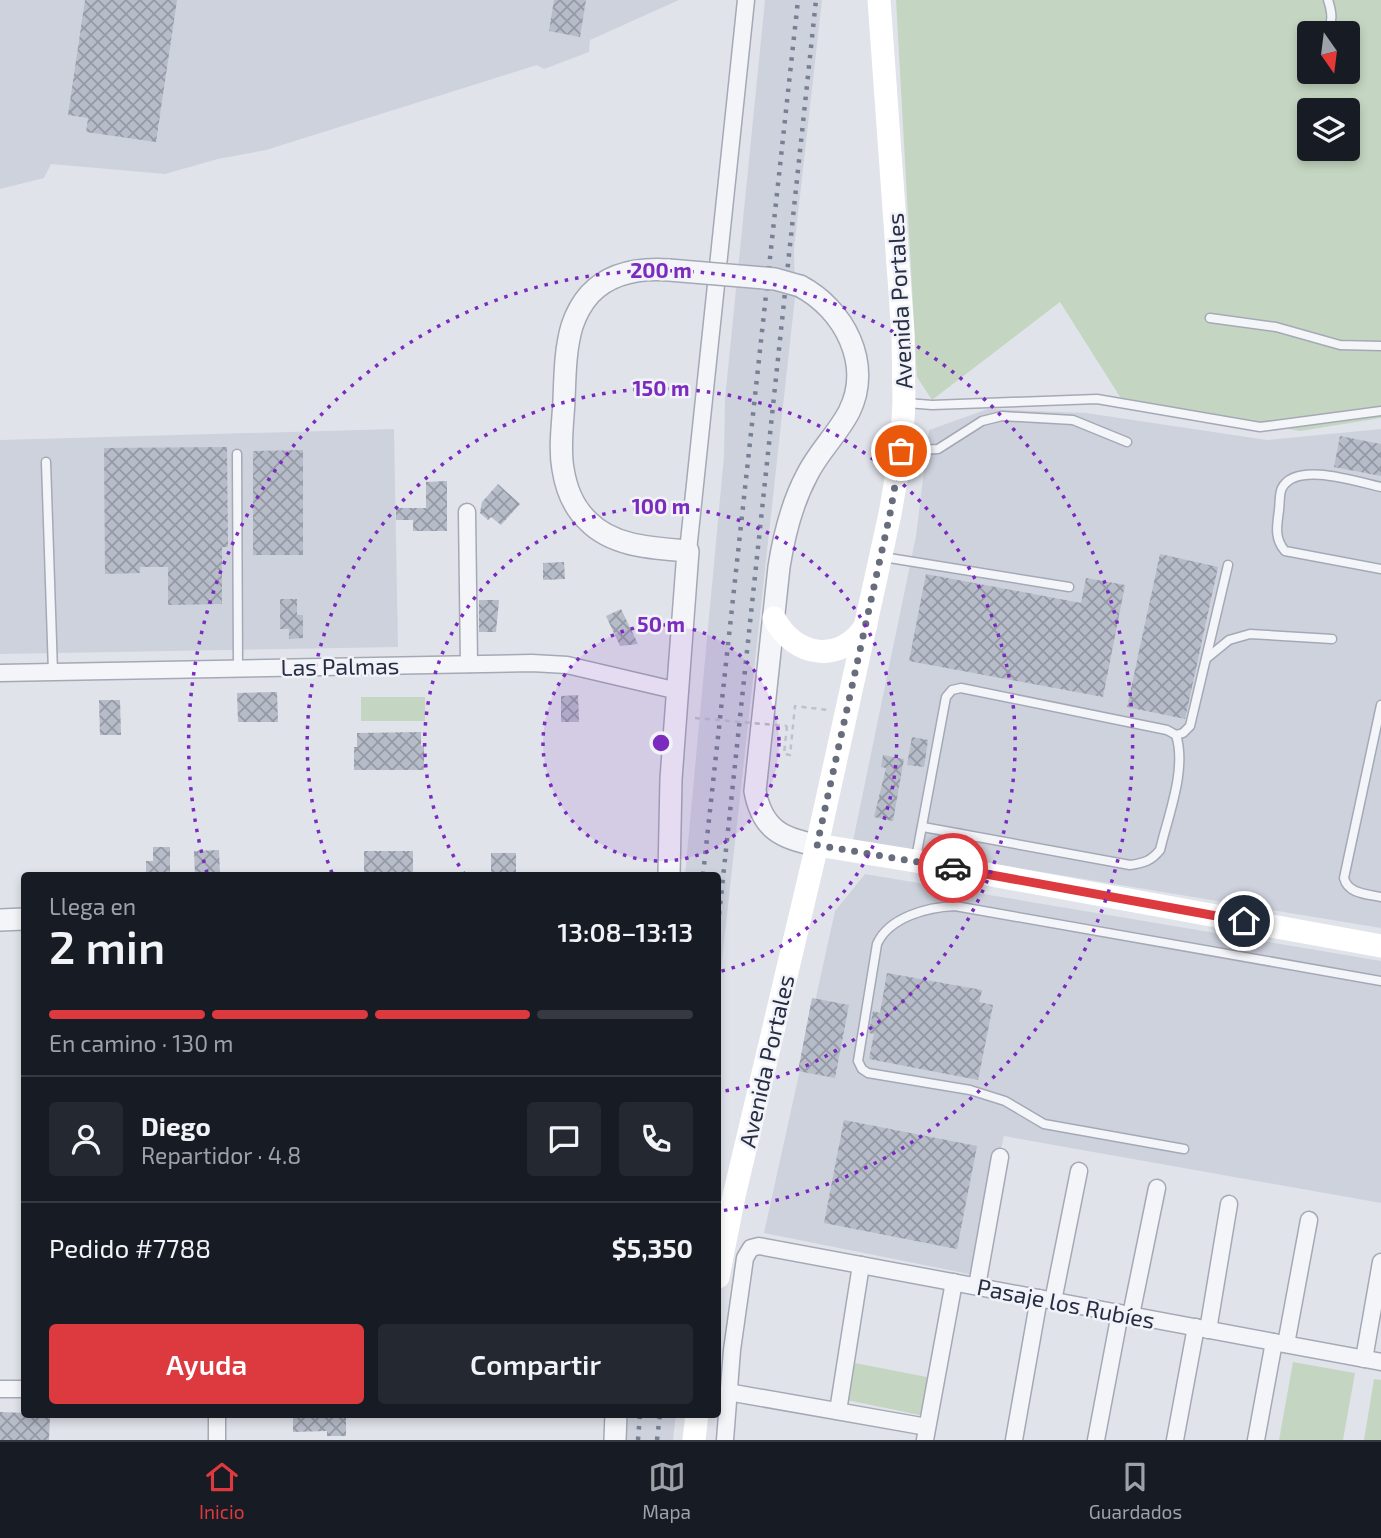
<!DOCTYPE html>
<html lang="es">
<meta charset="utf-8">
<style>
:root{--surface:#171b24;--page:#242831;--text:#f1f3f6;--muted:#9ea1a6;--line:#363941;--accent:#dc3a3f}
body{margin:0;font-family:"Exo 2",sans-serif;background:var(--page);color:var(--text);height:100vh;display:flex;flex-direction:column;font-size:26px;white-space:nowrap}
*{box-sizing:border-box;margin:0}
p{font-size:23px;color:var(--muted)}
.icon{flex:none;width:38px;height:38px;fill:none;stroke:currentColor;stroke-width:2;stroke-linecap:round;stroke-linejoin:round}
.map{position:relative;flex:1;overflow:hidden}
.panel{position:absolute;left:21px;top:872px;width:700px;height:546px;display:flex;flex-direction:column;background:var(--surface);border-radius:7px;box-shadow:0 4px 10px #0003}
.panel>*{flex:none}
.needle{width:46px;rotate:166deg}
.tools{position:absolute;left:1297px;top:21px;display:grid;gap:14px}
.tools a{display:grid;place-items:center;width:63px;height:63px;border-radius:7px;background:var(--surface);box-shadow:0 4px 10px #0003;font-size:35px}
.pin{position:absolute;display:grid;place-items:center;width:60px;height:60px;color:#fff;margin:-30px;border:4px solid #fff;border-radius:50%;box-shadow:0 2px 7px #0007}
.courier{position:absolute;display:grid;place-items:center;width:70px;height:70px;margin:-35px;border:5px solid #dc3a3f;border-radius:50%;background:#fff;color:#222;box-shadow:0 2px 9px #0007}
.headline em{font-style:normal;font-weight:600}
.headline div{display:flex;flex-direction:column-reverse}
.headline{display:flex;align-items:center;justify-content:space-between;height:119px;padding:0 28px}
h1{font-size:46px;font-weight:600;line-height:52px}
.bar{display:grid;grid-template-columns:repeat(4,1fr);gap:10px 7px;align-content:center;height:84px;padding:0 28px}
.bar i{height:9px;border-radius:5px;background:var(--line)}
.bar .active{background:var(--accent)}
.bar p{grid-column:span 4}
.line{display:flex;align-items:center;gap:18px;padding:0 28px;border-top:2px solid var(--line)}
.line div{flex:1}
.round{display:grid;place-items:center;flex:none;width:74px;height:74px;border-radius:7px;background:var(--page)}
.button{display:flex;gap:14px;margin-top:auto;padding:14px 28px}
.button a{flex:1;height:80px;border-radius:7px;background:var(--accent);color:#fff;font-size:28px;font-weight:600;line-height:80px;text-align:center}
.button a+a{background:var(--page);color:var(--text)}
.tab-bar{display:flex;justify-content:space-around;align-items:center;height:98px;border-top:2px solid var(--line);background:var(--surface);font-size:19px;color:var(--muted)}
.tab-bar a{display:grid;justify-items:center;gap:4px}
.tab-bar .active{color:var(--accent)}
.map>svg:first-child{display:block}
.built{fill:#ced2dd}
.grass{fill:#c4d6c1;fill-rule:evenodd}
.building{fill:url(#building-cross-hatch)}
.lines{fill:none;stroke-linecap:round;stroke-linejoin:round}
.service-casing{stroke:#a5a9b6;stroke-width:11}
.minor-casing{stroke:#a5a9b6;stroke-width:19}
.tertiary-casing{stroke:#a5a9b6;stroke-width:24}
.path{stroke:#bfc1ca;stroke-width:2.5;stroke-dasharray:5 5;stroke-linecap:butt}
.service{stroke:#f4f5f9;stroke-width:8}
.minor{stroke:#f4f5f9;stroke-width:16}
.tertiary{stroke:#f4f5f9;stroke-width:21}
.secondary{stroke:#fff;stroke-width:23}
.rail{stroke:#788096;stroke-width:4.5;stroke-dasharray:3.5 7;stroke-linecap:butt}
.tertiary-bridge-casing{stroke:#a5a9b6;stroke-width:24;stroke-linecap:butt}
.path-bridge{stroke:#bfc1ca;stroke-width:2.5;stroke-dasharray:5 5;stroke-linecap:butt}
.tertiary-bridge{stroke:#f4f5f9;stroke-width:21}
.done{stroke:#686d7e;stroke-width:7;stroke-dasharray:0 12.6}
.route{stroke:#dc3a3f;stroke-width:9}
.ring{fill:none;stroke:#7b2cbf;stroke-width:3.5;stroke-dasharray:3.5 7}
.labels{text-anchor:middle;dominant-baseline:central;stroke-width:5;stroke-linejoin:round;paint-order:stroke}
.street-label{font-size:23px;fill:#272e44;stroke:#f1f3f8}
.centre{fill:#7b2cbf;stroke:#f1f3f8;stroke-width:3.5}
.ring-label{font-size:21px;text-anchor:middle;font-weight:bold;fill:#7b2cbf;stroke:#f1f3f8;stroke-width:5;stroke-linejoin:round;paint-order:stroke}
</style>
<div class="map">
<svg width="1381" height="1440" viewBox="0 0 1381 1440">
<defs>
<pattern id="building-cross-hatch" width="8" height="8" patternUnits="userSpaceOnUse" patternTransform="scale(1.75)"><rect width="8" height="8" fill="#b7bcc9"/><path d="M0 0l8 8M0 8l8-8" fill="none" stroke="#9599a5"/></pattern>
</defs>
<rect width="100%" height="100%" fill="#e1e3eb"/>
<g class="built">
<path d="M0,0H679L590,40L589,52L544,69L537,65L266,150L218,159L165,174L51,164L44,178L0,189Z"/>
<path d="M765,0H822L794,249L795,297L718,997V875H685L724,456L725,399Z"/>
<path d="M988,409L1086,413L1267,440L1381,429V928L853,841L916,536L929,430Z"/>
<path d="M394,429L398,647L0,654V440Z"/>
<path d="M865,874L1381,961V1203L1004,1136L974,1275L764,1233L835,911Z"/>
<path d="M628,1414H676L673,1440H626Z"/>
</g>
<g class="grass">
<path d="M896,0H1381V418L1300,431L1122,400L1060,302L932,400L917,377ZM1309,33H1348V72H1309ZM1309,110H1348V149H1309Z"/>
<rect x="361" y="697" width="64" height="24"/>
<path d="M1293,1362L1355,1373L1343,1440H1279Z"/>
<path d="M855,1363L932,1378L924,1416L847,1400Z"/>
<path d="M1374,1379L1381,1380V1440H1364Z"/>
</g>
<g class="building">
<path d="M85,0H177L156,142L86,132L88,118L68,115Z"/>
<path d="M554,0H586L580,37L549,31Z"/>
<path d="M1340,436L1381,444V476L1334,467Z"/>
<path d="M227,447L228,547H222V604L168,605V567H140V573L105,574L104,448Z"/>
<path d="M303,450V555H253V451Z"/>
<path d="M447,481V531H413V520H396V508H426V482Z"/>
<path d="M498,484L520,504L501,525L491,517L488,520L480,513L482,502Z"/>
<path d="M1160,554L1218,567L1185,719L1127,707Z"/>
<path d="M564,562L565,579L543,580V563Z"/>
<path d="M926,574L1081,603L1086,578L1125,585L1103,697L909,661Z"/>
<path d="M280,599H297V615H303V638L289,639V629H280Z"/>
<path d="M479,600H499L496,632H479Z"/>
<path d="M621,609L638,644L620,646L606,616Z"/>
<path d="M277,692L278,722H238L237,693Z"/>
<path d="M578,695L579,722H561V696Z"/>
<path d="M99,700H120L121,735H100Z"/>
<path d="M421,732V746L424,745V770H354V747H357V733Z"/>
<path d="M912,737L928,740L924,767L907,765Z"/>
<path d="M883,755L904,759L893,821L874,817L886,768L881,767Z"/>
<path d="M153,847H170V875H146V861H153Z"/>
<path d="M219,850L220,875H195L194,851Z"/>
<rect x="364" y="851" width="49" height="24"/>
<rect x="491" y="853" width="25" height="22"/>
<path d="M887,973L982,990L979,1002L993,1005L978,1080L869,1059L874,1034L869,1033L873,1011L880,1013Z"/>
<path d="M812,998L849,1005L835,1078L798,1071Z"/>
<path d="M844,1120L977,1146L957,1249L824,1223Z"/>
<path d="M0,1412L50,1414L49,1440H0Z"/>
<path d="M293,1414H346V1436H327V1431L293,1432Z"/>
</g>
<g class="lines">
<g class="service-casing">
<g id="service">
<path d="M1325,33C1334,23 1332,12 1328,0"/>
<path d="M1210,318L1276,327L1340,345L1381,346"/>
<path d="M907,403L932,405L1097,399L1260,427L1381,411"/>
<path d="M902,451L938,449L982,421L1002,416L1073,420L1127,442"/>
<path d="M237,454L238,668"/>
<path d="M46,462L53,672"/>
<path d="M1381,487C1358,482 1296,461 1282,488C1279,494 1280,503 1279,510C1277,526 1274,538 1285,551L1381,569"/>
<path d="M883,557L1069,587"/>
<path d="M1207,658L1229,640L1250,634L1332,639"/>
<path d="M1381,705L1344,878C1348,894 1367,894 1381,897"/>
<path d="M923,827L1130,865C1144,863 1151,861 1160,850C1168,816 1187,769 1176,735"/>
<path d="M916,858L946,697L952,690L961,688L1167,730L1176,735L1183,733L1190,726L1228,565"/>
<path d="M1184,1149L1044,1124L1005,1101L970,1090L868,1073L862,1069L858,1061L877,944C889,917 928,907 955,906L1381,981"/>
</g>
</g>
<g class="minor-casing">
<g id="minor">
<path d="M467,512L469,664"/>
<path d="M688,551L746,0"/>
<path d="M0,673L532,663L567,665L678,691"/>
<path d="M977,1286L1000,1157"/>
<path d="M1053,1301L1079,1171"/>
<path d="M1131,1315L1157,1188"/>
<path d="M1208,1330L1229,1204"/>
<path d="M1286,1344L1309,1220"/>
<path d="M1364,1359L1381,1262"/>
<path d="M0,1389H24"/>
<path d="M728,1392L927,1427"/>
<path d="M838,1411L861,1265"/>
<path d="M217,1440V1414"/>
<path d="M725,1440L732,1350L745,1258L751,1248L759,1246L1381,1362"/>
<path d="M925,1440L954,1282"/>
<path d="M1014,1440L1039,1298"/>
<path d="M1096,1440L1120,1313"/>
<path d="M1175,1440L1196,1327"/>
<path d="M1256,1440L1274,1342"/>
</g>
</g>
<g class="tertiary-casing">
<g id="tertiary">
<path d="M669,270C641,268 611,272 590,294C582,303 576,314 572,326C565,350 565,376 564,400C563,423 559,447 563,469C566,488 574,508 588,521C613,547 654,548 688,551L671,779L669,875"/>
<path d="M800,286C844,309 873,364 849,412C837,435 818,452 807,475C792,503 784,535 779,567L755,791C762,829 782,839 817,845"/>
<path d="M0,920L24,919"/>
<path d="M615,1440L616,1414"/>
</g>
</g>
<path class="path" d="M787,726L784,754L790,755L795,706L828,710"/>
<use href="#service" class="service"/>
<use href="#minor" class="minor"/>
<use href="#tertiary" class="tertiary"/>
<g class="secondary">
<path d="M774,618C794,657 841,665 866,625"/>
<path d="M817,845L915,861L1381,946"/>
<path d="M718,1277L734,1196L817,845L890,514L901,451L904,403L903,334L879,0"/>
<path d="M694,1440L697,1414"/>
</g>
<g class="rail">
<path d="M703,875L798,0"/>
<path d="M718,925L816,0"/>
<path d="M638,1440L640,1414"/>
<path d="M657,1440L660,1414"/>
</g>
<g class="tertiary-bridge-casing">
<path id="tertiary-bridge" d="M669,270L775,279L800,286"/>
</g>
<path class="path-bridge" d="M695,718L787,726"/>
<use href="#tertiary-bridge" class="tertiary-bridge"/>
</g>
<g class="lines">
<path class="done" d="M901,451L890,514L817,845L953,868"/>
<path class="route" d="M953,868L1244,921"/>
</g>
<circle cx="661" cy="743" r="118" fill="#7b2cbf" fill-opacity=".12"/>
<g class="ring">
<circle cx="661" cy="743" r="118"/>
<path d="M465 875A236 236 0 1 1 718 972"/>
<path d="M332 873A354 354 0 1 1 719 1092"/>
<path d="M207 873A472 472 0 1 1 719 1211"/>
</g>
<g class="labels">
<g class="street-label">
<text transform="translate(899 301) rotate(-93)">Avenida Portales</text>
<text transform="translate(340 666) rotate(-1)">Las Palmas</text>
<text transform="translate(766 1061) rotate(-77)">Avenida Portales</text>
<text transform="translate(1066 1303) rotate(11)">Pasaje los Rubíes</text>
</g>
</g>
<circle cx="661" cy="743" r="10" class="centre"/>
<g class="ring-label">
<text x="661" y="278">200 m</text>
<text x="661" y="396">150 m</text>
<text x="661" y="514">100 m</text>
<text x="661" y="632">50 m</text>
</g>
</svg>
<div class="tools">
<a><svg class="needle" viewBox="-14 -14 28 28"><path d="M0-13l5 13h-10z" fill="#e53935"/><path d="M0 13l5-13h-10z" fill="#9ea1a6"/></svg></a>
<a><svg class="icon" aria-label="layers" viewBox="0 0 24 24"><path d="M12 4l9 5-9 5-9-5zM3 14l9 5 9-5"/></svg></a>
</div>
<div class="pin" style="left:901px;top:451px;background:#ea580c"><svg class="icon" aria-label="bag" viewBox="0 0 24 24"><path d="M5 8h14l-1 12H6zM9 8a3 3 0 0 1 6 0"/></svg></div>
<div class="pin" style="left:1244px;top:921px;background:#1f2937"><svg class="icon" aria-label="home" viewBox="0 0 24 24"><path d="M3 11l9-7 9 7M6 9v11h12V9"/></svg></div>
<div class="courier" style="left:953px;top:868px"><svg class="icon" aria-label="car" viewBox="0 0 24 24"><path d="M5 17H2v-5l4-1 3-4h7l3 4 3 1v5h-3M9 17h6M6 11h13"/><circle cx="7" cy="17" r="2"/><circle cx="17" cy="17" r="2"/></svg></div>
<section class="panel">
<div class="headline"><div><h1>2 min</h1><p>Llega en</p></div><em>13:08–13:13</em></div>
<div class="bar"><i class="active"></i><i class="active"></i><i class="active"></i><i></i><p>En camino · 130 m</p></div>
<div class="line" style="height:126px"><a class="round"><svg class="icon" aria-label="person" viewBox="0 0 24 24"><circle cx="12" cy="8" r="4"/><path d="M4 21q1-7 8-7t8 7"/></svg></a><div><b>Diego</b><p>Repartidor · 4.8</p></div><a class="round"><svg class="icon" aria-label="chat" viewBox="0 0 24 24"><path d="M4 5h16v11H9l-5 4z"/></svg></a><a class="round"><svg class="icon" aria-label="phone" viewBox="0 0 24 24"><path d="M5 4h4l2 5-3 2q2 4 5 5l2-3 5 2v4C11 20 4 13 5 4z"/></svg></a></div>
<div class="line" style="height:91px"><div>Pedido #7788</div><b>$5,350</b></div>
<div class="button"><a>Ayuda</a><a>Compartir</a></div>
</section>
</div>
<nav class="tab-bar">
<a class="active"><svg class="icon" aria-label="home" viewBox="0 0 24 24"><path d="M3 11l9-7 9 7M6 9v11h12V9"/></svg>Inicio</a>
<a><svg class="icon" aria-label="map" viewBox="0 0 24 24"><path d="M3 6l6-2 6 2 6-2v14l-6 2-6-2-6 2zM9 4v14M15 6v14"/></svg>Mapa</a>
<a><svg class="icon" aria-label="saved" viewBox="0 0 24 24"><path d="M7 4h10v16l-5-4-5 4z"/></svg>Guardados</a>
</nav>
